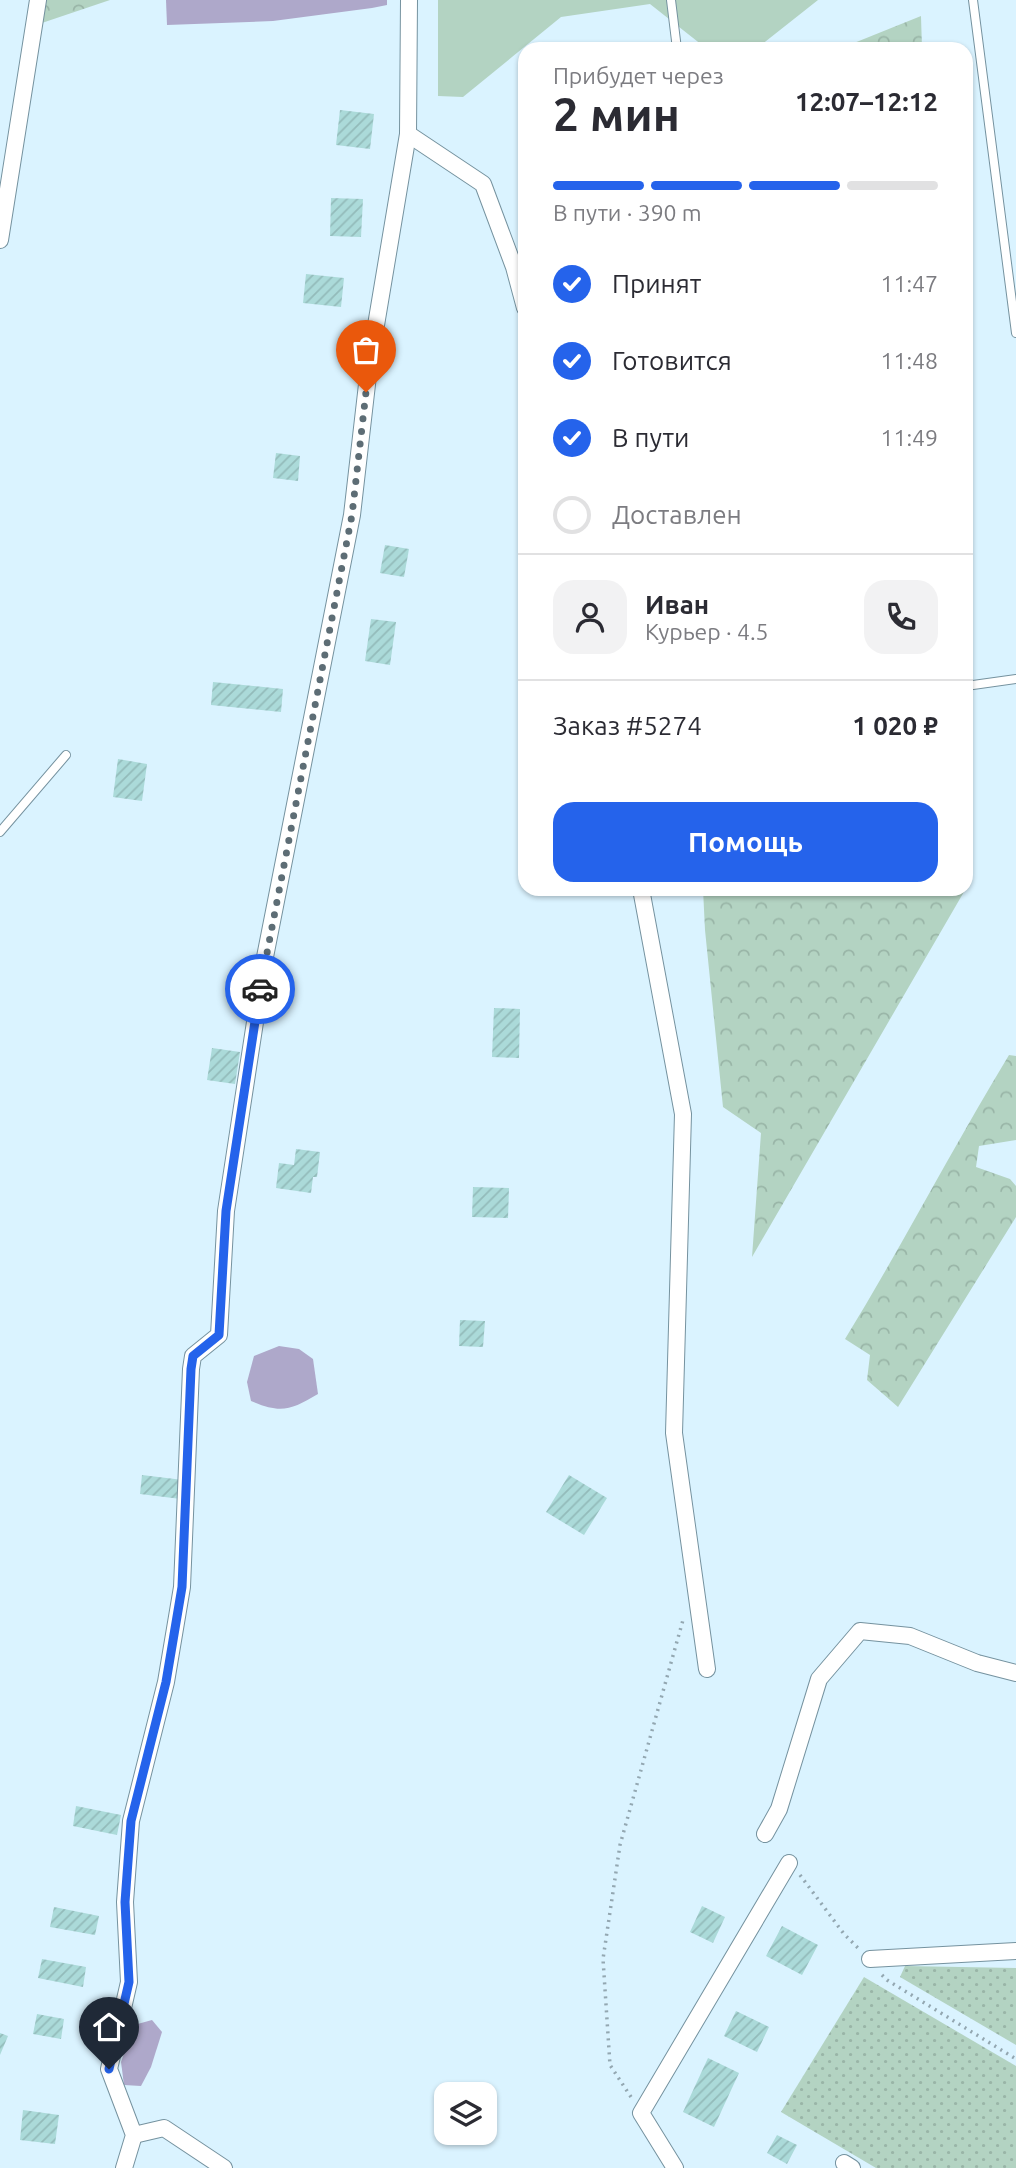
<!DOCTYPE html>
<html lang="ru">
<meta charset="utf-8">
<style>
:root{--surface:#fff;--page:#f2f2f3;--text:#2b2b33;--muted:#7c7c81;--line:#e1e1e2;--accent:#2563eb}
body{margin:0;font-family:Ubuntu,sans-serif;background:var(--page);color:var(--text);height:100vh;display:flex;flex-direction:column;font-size:26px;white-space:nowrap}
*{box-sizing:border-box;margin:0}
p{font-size:23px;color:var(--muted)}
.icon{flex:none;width:38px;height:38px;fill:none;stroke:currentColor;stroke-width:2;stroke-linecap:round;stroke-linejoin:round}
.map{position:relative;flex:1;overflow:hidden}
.panel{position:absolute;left:518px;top:42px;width:455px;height:854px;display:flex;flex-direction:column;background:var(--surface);border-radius:21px;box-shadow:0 2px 5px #0004}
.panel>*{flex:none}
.fabs{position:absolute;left:434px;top:2082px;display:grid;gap:14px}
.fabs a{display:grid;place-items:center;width:63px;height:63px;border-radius:14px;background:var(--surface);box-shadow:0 2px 5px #0004;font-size:35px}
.pin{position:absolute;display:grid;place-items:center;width:60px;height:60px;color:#fff;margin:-72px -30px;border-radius:50% 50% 50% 0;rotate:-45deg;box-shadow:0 0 7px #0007}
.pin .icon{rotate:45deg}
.courier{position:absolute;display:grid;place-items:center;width:70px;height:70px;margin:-35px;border:5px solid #2563eb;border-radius:50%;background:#fff;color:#222;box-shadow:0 2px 9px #0007}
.headline em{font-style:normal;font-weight:700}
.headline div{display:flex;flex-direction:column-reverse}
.headline{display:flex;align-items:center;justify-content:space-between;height:119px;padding:0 35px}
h1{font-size:46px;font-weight:700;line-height:52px}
.bar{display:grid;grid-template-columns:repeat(4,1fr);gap:10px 7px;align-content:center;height:84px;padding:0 35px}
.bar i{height:9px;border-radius:5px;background:var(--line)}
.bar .on{background:var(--accent)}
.bar p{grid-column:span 4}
.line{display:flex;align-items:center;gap:18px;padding:0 35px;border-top:2px solid var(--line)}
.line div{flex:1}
.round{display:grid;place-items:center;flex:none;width:74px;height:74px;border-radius:21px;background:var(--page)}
ol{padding:0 35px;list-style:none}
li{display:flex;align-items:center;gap:21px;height:77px}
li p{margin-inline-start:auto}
li .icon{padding:7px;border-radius:50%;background:var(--accent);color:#fff;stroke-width:4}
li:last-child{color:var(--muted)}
li i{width:38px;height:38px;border:4px solid var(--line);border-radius:50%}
.action{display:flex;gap:14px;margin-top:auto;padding:14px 35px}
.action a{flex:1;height:80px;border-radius:21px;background:var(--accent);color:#fff;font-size:28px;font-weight:700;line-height:80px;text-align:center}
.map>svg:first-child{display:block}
.green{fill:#b3d3c2}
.forest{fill:url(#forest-crowns)}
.garden{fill:url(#garden-dots)}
.water{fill:#aea8ca}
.building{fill:url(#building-hatch)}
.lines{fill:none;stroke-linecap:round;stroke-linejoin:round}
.service-casing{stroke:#75929f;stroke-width:10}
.minor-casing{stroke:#75929f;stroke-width:18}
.path{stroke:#93a7b1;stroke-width:3.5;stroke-dasharray:2 5;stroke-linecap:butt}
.service{stroke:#fff;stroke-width:8}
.minor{stroke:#fff;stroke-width:16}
.done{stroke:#5d6d75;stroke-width:7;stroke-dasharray:0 12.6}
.route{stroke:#2563eb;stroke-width:9}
</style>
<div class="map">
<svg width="1016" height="2168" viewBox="0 0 1016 2168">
<defs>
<pattern id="forest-crowns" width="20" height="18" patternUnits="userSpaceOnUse" patternTransform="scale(1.75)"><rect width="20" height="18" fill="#b3d3c2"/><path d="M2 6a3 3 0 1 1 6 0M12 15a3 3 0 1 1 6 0" fill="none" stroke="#99b5a7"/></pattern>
<pattern id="garden-dots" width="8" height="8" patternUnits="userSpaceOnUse" patternTransform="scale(1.75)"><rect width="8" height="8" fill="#b3d3c2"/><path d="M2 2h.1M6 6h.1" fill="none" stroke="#99b5a7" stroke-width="1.8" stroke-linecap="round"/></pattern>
<pattern id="building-hatch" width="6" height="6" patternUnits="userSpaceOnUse" patternTransform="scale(1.75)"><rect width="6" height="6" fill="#abdad9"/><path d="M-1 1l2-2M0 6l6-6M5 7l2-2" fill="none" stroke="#93bbba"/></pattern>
</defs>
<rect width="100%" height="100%" fill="#daf3ff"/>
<path class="green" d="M438,0H818L756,49H707L650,4L561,17L463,97L438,96Z"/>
<g class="forest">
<path d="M38,0H110L33,26Z"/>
<path d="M921,16L922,49H843L849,45Z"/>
<path d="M966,875L972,878L752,1257L761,1133L723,1107L705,930L703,889H966Z"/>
<path d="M1009,1055L1016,1056V1140L979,1146L976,1167L1010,1179L1016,1186V1217L898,1407L867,1380L870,1355L845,1339C902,1246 952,1149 1009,1055Z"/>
</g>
<g class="garden">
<path d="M905,1966L1016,1968V2045L900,1977Z"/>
<path d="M864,1977L1016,2066V2168H876L781,2112Z"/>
</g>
<g class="water">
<path d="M166,0H387V5L372,8L273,21L167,25Z"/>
<path d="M279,1346L299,1349L313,1359L318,1394C291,1410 281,1414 251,1401L247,1382L254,1356Z"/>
<path d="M152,2020L162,2032L151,2067L141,2086L124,2085L121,2062L134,2025Z"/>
</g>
<g class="building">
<path d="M340,110L374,114L370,149L336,145Z"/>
<path d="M331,198L363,199L361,237L330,236Z"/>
<path d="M306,274L344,278L341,307L303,303Z"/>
<path d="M276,453L300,456L298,481L273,478Z"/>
<path d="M385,545L409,549L404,577L380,573Z"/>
<path d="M371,619L396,622L390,665L365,661Z"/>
<path d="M213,682L283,689L281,712L211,705Z"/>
<path d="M118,759L147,764L142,801L113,797Z"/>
<path d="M494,1008L520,1009L519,1058L492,1057Z"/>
<path d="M212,1048L240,1052L235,1084L207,1080Z"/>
<path d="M296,1149L320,1152L317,1177H313L311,1193L276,1188L279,1163L294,1165Z"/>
<path d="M473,1187L509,1188L508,1218L472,1217Z"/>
<path d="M460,1320L485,1321L483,1347L459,1346Z"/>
<path d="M142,1475L183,1480L181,1499L140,1494Z"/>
<path d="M569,1475L607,1498L584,1535L546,1512Z"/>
<path d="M76,1806L121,1815L117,1835L73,1826Z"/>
<path d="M702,1906L725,1917L713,1943L690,1932Z"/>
<path d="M54,1907L99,1916L95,1935L50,1927Z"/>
<path d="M782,1926L818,1945L802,1975L766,1956Z"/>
<path d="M42,1959L86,1967L83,1987L38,1978Z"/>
<path d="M736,2011L769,2027L757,2052L724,2036Z"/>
<path d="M37,2014L64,2019L61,2039L33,2034Z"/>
<path d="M0,2033L8,2036L0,2055Z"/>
<path d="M708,2058L739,2073L714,2127L683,2112Z"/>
<path d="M23,2110L59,2115L55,2144L20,2140Z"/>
<path d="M777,2135L797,2145L787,2164L767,2153Z"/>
</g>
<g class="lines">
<g class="service-casing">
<g id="service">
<path d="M671,0L677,49"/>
<path d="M973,0L1016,333"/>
<path d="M966,686L1016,679"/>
<path d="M0,832L66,755"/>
</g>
</g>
<g class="minor-casing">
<g id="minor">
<path d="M409,0L408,134L483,184L514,267L525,308"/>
<path d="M0,240L38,0"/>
<path d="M641,889L683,1114L674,1433L707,1669"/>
<path d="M765,1834L779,1809L819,1679L860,1631L910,1636L977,1663L1016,1673"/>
<path d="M870,1959L1016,1951"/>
<path d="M134,2135L164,2128L224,2168"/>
<path d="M844,2163L852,2168"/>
<path d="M124,2168L134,2135L109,2069L129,1982L125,1902L131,1821L166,1682L182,1587L191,1369L193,1356L219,1335L226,1211L265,957L352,515L369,367L408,134"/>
<path d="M675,2168L641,2113L789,1863"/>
</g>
</g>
<g class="path">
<path d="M800,1875L844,1934L858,1948"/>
<path d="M882,1975L887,1980L1016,2059"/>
<path d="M631,2097L610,2065L603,1959L620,1845L683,1620"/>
</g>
<use href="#service" class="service"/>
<use href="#minor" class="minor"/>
</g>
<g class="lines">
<path class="done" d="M260,989L352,515L366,392"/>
<path class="route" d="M109,2069L129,1982L125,1902L131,1821L166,1682L182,1587L191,1369L193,1356L219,1335L226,1211L260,989"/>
</g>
</svg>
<div class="fabs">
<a><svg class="icon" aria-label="layers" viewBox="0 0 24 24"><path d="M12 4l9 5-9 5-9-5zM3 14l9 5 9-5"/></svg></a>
</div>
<div class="pin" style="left:366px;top:392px;background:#ea580c"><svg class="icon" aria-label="bag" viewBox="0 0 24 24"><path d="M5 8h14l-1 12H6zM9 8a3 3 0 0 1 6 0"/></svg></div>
<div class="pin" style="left:109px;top:2069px;background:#1f2937"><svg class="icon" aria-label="home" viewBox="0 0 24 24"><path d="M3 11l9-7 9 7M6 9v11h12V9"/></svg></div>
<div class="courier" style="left:260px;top:989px"><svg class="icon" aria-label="car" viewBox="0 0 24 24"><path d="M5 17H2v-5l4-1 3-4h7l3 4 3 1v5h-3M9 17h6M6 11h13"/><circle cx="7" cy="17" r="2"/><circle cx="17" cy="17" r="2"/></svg></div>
<section class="panel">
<div class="headline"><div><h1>2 мин</h1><p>Прибудет через</p></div><em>12:07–12:12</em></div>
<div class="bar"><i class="on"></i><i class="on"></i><i class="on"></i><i></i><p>В пути · 390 m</p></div>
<ol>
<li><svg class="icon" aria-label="check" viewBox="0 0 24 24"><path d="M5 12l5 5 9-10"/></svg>Принят<p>11:47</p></li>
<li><svg class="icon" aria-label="check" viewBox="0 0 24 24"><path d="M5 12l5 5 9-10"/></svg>Готовится<p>11:48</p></li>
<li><svg class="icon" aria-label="check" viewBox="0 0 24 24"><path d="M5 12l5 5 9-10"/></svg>В пути<p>11:49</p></li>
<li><i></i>Доставлен</li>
</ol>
<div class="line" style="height:126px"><a class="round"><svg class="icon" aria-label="person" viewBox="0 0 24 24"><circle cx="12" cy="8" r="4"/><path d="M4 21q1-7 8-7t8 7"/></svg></a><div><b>Иван</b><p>Курьер · 4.5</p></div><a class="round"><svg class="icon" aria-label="phone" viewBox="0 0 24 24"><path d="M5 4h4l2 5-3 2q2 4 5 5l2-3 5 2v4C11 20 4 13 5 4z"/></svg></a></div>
<div class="line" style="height:91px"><div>Заказ #5274</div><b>1 020 ₽</b></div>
<div class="action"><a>Помощь</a></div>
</section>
</div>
